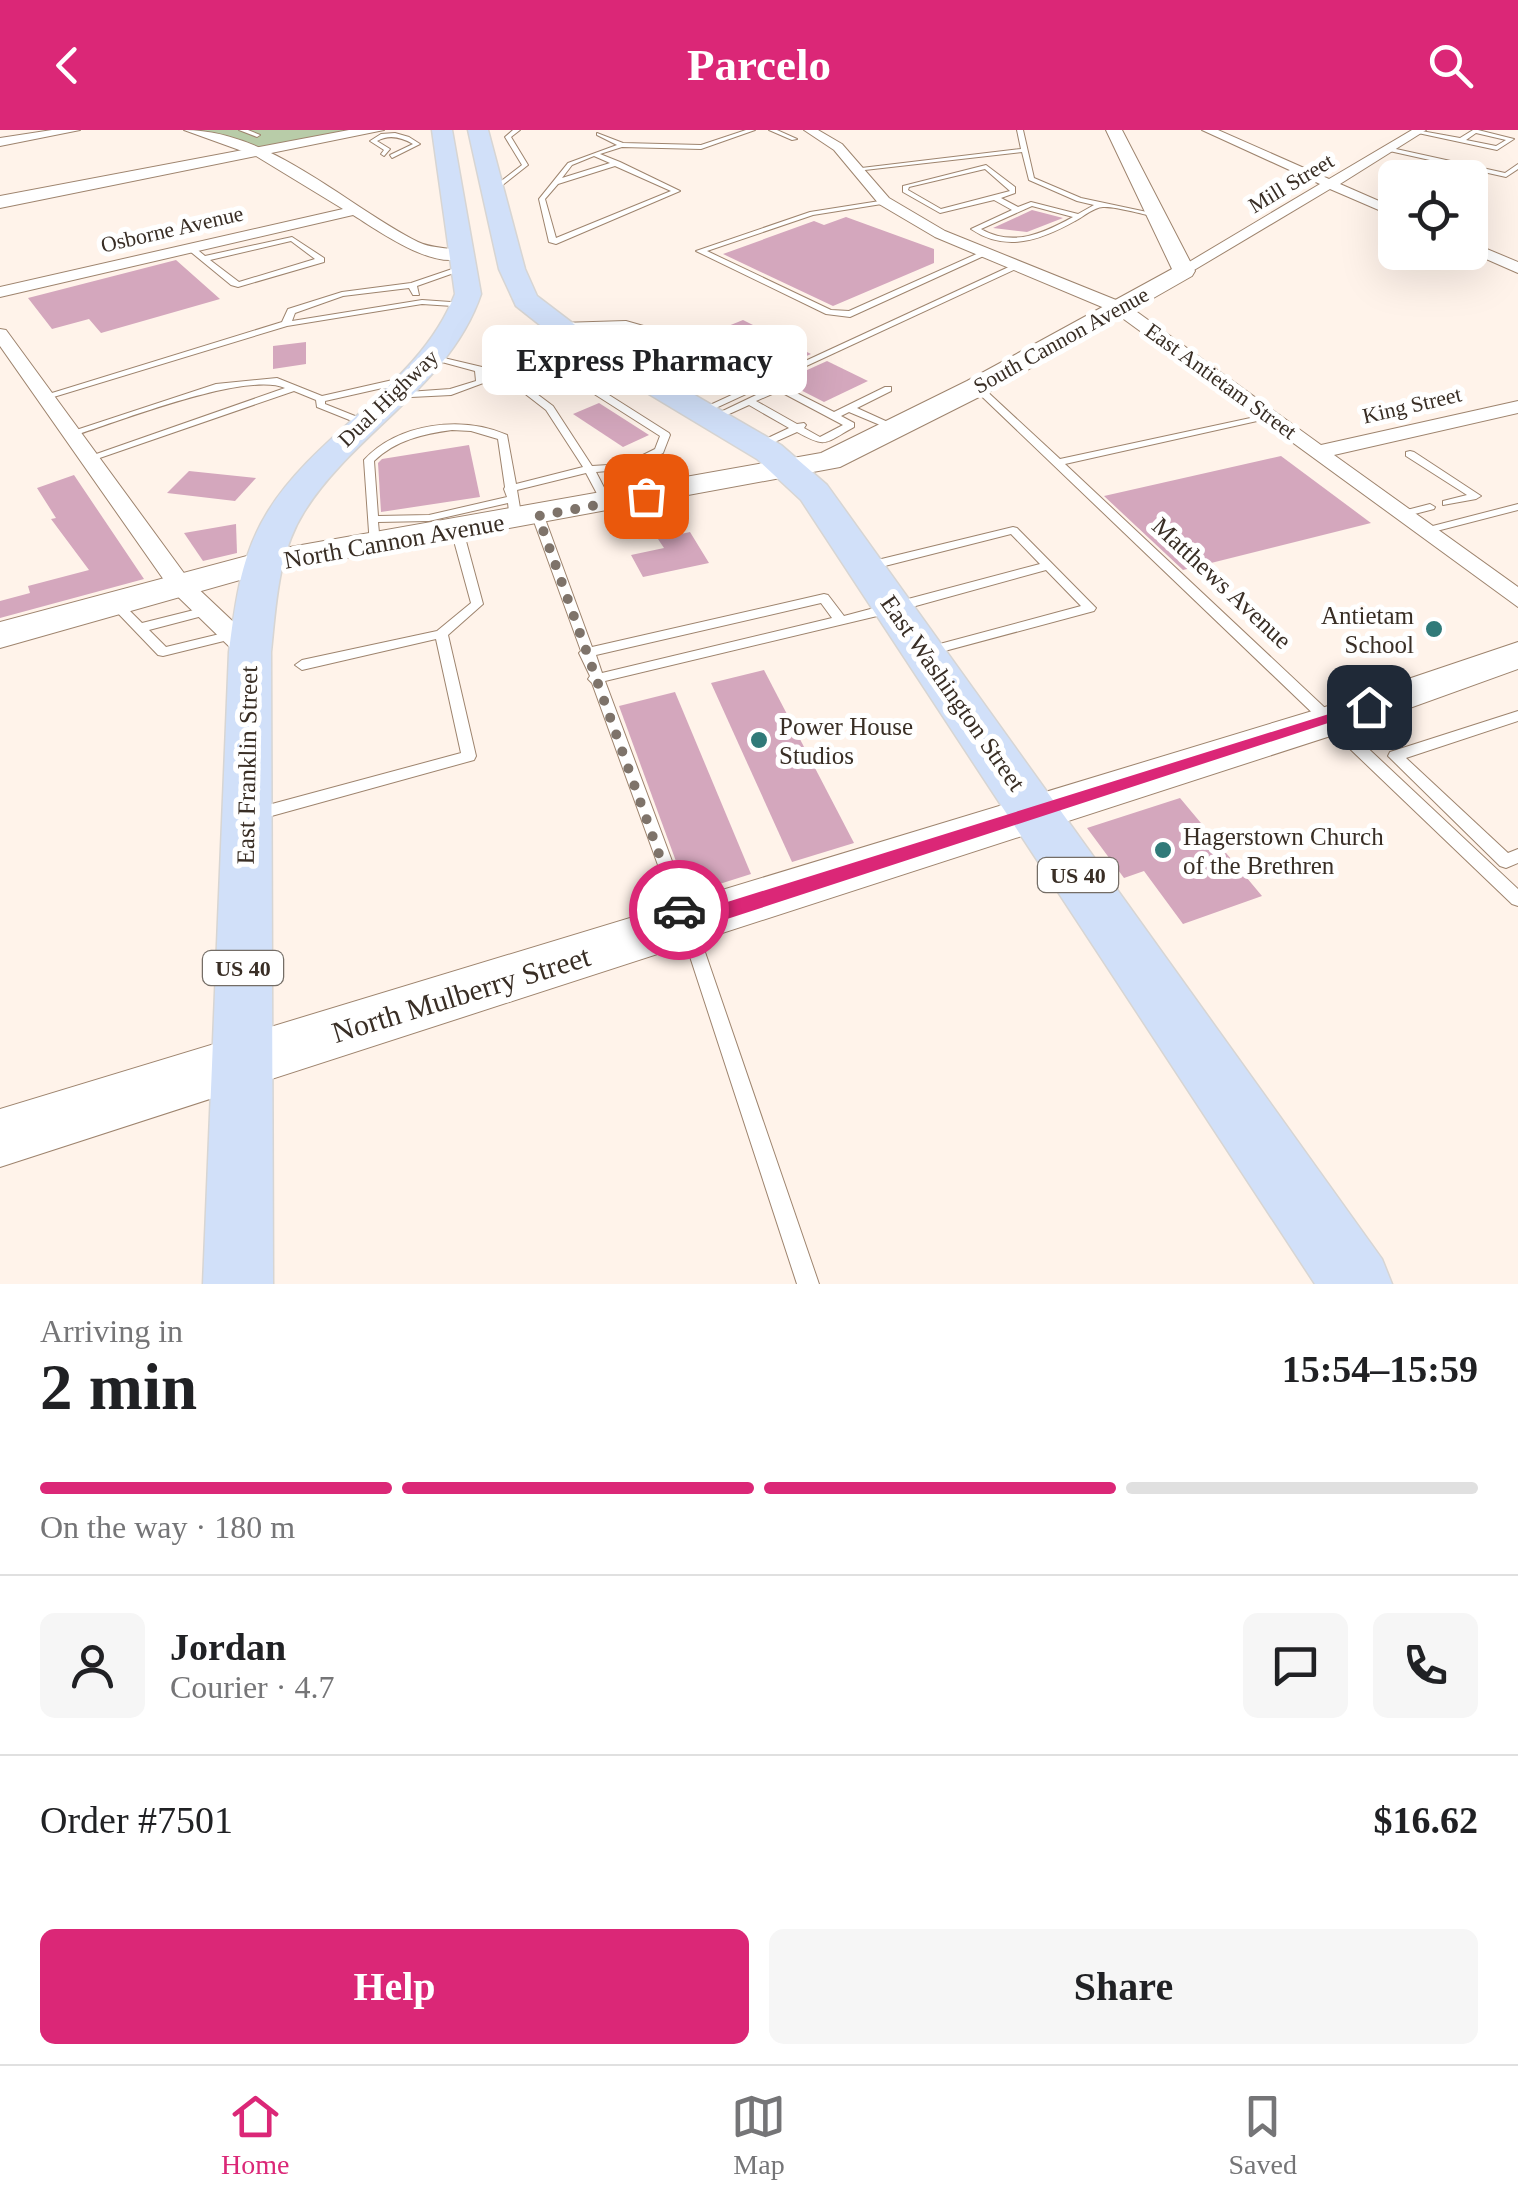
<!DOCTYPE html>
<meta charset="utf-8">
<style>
:root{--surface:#fff;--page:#f6f6f6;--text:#202124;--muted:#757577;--line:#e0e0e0;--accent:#db2777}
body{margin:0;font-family:"Times New Roman",serif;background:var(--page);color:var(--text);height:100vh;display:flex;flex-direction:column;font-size:38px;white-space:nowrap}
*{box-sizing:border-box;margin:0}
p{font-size:32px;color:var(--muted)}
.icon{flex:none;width:55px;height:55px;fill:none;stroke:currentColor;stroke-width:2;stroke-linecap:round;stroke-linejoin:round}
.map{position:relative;height:1154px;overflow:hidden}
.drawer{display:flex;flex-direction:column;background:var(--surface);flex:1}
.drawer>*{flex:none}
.tools{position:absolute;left:1378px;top:30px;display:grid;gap:20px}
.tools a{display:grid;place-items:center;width:110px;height:110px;border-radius:15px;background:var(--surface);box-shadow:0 10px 40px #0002;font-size:50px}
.pin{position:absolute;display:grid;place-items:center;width:85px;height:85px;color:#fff;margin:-42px;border-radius:20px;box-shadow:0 5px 15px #0006}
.courier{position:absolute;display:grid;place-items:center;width:100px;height:100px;margin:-50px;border:8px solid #db2777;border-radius:50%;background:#fff;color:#222;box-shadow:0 2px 12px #0007}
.bubble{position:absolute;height:70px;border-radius:15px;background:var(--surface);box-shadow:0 10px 40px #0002;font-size:32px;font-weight:700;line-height:70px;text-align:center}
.head em{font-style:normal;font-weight:700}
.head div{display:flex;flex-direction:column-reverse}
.head{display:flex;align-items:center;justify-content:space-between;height:170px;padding:0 40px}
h1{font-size:65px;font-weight:700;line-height:75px}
.bar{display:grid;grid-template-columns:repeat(4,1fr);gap:15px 10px;align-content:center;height:120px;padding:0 40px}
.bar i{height:12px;border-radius:8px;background:var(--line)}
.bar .selected{background:var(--accent)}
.bar p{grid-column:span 4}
.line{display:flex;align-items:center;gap:25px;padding:0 40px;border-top:2px solid var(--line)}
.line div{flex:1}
.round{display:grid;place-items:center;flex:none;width:105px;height:105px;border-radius:15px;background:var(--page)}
.primary-button{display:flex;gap:20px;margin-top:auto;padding:20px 40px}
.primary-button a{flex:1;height:115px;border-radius:15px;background:var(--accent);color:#fff;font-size:40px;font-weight:700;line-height:115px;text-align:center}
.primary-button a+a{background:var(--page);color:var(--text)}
header{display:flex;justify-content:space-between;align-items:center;height:130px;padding:0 40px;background:var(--accent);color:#fff;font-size:45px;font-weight:700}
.menu{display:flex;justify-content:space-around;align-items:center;height:140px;border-top:2px solid var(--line);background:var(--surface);font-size:28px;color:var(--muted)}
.menu a{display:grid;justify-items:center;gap:5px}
.menu .selected{color:var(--accent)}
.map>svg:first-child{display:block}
.green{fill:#b8cca8}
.building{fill:#d4a7bd}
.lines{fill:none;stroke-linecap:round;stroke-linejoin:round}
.lane-casing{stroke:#9e846e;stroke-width:2}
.street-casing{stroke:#9e846e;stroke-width:2}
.secondary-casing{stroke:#9e846e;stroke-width:2}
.primary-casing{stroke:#d7d5d3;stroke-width:3}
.lane{fill:#fff;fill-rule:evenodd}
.street{fill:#fff;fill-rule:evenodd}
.secondary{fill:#fff;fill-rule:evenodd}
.primary{fill:#d1e0f9;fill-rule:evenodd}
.route{fill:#db2777}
.done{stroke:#7e736a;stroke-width:10;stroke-dasharray:0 18}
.poi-dot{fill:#317a79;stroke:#fff;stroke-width:4}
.labels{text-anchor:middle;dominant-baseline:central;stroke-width:10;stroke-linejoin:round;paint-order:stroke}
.far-street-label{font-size:22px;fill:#392e25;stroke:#fff}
.shield{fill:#fff;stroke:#746d66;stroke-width:2.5}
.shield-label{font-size:22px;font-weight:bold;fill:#392e25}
.street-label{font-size:25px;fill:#392e25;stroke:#fff}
.poi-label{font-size:25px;fill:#392e25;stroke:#fff;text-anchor:start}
.near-street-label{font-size:30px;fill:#392e25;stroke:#fff}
</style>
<header><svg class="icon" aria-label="back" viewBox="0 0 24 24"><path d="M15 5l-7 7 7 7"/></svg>Parcelo<svg class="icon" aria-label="search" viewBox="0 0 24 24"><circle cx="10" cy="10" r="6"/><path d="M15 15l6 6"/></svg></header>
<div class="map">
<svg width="1518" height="1154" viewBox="0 0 1518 1154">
<rect width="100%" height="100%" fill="#fff3ea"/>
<path class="green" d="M196,0H346L255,19Z"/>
<g class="building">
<path d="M1032,80L1063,88L1027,102L993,98Z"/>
<path d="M846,87L934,119V133L833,176L723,124L814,91L824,95Z"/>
<path d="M176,130L220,169L101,203L89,189L52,199L28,168Z"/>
<path d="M743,190L811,224L769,243L701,207Z"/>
<path d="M306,212V234L273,239V216Z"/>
<path d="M827,231L868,251L824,272L783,251Z"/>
<path d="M599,273L649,305L623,317L573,284Z"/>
<path d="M469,315L480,367L381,382L378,333L382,329Z"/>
<path d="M1281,326L1371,393L1183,440L1104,366Z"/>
<path d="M189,341L256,348L235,371L167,363Z"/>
<path d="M74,345L144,449L0,488V471L30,463L28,456L89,440L51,389L56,388L37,358Z"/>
<path d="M236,394L237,423L203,431L184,403Z"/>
<path d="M690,402L709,433L643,447L631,425L664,418L658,409Z"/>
<path d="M764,540L854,713L792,732L711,553Z"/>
<path d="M675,562L751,744L688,764L619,576Z"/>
<path d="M1180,668L1262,766L1183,794L1144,741L1124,748L1087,698Z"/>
</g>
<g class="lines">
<g class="lane-casing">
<g id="lane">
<path d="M239,0H248L260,5L257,7Z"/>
<path d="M513,0H520L511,7L528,35L495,61H491V59L522,35L505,7Z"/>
<path d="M746,0H755L701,19L622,17L600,24L620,32L680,61L556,114L549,112L539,69L568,33L617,15L597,5V3L623,13L701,15ZM594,26L610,33L562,48L572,35ZM615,36L671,61L556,108L545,69L558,54Z"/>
<path d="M769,0H777L797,9L792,10Z"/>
<path d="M1017,0H1023L1034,48L1081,68L1161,85L1158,87C1145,85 1115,76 1103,77C1094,77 1083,87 1075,91C1041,110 1006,123 971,99L1012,80L994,70L940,83L903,62V56L986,35L1015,57V63L1001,68L1018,77L1031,72L1078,84L1094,75L1077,71L1029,50L1022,22L856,41L853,39L1021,19ZM985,39L1010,61L941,79L908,60L909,57ZM1032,76L1073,87C1042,104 1013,117 981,99Z"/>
<path d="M1416,0L1460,8L1473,0H1478L1514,9L1497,20L1418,3ZM1476,3L1506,10L1496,16L1466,10Z"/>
<path d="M395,3L409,7L420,14L392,28L390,25L413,14C401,7 389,4 377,11L390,19L384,26L381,24L384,20L370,11L381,4Z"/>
<path d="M1387,17L1505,43L1518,34V39L1506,47L1385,20Z"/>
<path d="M886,70L888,73L813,85L707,121L831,180L849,181L981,122L988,124L850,187L826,184L696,121L810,82Z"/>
<path d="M292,107L324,128V132L238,157L231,155L186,118L193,116L205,126ZM291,111L315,129L239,152L210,130Z"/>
<path d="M1013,135L1020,137L705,283L697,281Z"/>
<path d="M461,136L468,138L417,156L419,165H413L409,158L343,166L295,183L292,191L422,170L465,173L469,175L468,177L422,174L287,196L47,269L39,267L282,192L288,179L342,162L411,153Z"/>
<path d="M626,191L654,199L747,249L739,251L648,203L628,197L598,224L595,223V219L618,197L560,199L556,196L560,193Z"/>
<path d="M566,202L573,204L538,220L669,303L670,305L663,323L631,339L596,342L612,373L611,375H603L586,343L517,360L522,390L520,392L516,393L510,390L508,373L429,391L378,392L380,414L378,416H370L364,330C398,293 462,285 507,305L516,354L583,337L546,280L492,238L484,236ZM530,223L660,306L655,319L625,334L592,336L553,276L501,237V234ZM452,300L471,301L498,309L505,357L504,359L507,367L429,385L378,386L374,331C396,310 423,304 452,300Z"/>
<path d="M427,224L482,237L486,252L451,265L391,268L389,266L394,263L450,259L476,251L475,241L427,228Z"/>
<path d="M406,247L411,250L409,252L325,271V274L365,290V294L362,295L317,277L316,270L294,261L91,331H83L82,329L285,258C246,241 117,292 73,306L64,304L216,254L277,248L322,266Z"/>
<path d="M779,254L834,282L885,257H891V261L857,278L901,298L892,300L849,282L841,286L854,293V297C825,313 827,319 797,302L759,319L755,318V314L789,298L749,275L716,290L708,288ZM779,261L843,295L820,307L804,298L806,295L804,293L797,294L756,271Z"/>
<path d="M974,255H980L1060,329L1269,284V288L1266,289L1065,334L1518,759V776L1512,774L974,259Z"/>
<path d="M1410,321L1414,322L1481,366L1476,369L1443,375V371L1467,365L1406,326V322Z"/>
<path d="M1430,374L1435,377L1434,379L1403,387L1397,384L1399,382Z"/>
<path d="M1518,374V380L1425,404L1419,401L1421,399Z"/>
<path d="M538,383L544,386L592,517L824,464L828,465L844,486L1040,434L1011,404L869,440L863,436L865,433L1013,397L1017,398L1096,478L1094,481L926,526L921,525L920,522L921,519L1081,476L1046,440L894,482L605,551L695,793L819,1154H797L679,793L592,553L588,549L590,546L579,523L581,521L532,386ZM821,473L832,488L602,543L596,525Z"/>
<path d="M457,397L463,400L483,474L448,505L476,626L474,630L257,690L252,688L249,684L252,680L257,678L461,623L436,509L302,540L295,535L302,530L437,501L471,473L451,400Z"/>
<path d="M115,469L119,470L142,493L206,477L210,478L212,481L210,484L149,500L166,517L232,501L238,505L232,509L163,526L158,525L111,476L109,473Z"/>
<path d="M1518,581V591L1406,628L1508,723L1518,719V733L1506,738L1500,736L1388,626L1390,622Z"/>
</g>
</g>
<g class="street-casing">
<g id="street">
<path d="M52,0H80L0,16V8Z"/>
<path d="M184,0C270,0 345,75 418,112C434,120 455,116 469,125C439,145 379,101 353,85L0,167V157L343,79L256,26Z"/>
<path d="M804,0H818L842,14L889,68L945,101L1126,174L1321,315L1518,271V283L1334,325L1518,457V477L1114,182L935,107L879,74L834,20Z"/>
<path d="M1202,0H1218L1329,49L1412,0H1426L1340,54L1395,78V87L1330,59L1184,146L1179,144V138L1320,54Z"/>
<path d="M1470,112L1518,132V143L1470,122Z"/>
<path d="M0,199L6,200L189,450L259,516L263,522L259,528H241L171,460L0,216Z"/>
</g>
</g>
<g class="secondary-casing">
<g id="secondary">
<path d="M349,0H384L0,78V66Z"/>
<path d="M1106,0H1122L1195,141L1192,146L987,263L840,337L265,443L0,518V492L262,422L821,323L967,251L1172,139Z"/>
<path d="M1518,512V539L1346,601L0,1037V979L1319,579Z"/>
</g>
</g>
<g class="primary-casing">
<g id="primary">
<path d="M432,0H452L481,164C450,256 354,302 304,382C278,423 276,475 271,522L273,1154H203L229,522C235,474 241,425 267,383C317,301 420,255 455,164Z"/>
<path d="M468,0H488L525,139L537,166L579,198L781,315L827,355L1382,1129L1392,1154H1315L801,370L757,329L559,210L516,176L499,139Z"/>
</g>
</g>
<use href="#lane" class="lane"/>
<use href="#street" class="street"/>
<use href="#secondary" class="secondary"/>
<use href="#primary" class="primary"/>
</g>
<path class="route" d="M1364,573L1377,577L687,802L680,799L670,780L679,772L692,783Z"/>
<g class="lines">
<path class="done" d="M646,366L538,386L679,780"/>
</g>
<g class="poi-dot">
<circle cx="1434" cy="499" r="10"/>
<circle cx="759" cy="610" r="10"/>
<circle cx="1163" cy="720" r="10"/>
</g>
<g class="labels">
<g class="far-street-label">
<text transform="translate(1291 53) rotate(-31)">Mill Street</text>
<text transform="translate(172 99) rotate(-13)">Osborne Avenue</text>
<text transform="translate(1061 210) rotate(-29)">South Cannon Avenue</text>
<text transform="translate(1221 251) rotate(36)">East Antietam Street</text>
<text transform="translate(388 268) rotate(-44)">Dual Highway</text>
<text transform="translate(1412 275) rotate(-13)">King Street</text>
</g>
<g class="shield">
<rect x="1038" y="728" width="80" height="34" rx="8"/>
<rect x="203" y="821" width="80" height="34" rx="8"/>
</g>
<g class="shield-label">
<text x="1078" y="745">US 40</text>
<text x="243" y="838">US 40</text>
</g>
<g class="street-label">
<text transform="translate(394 411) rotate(-10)">North Cannon Avenue</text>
<text transform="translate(1222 453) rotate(43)">Matthews Avenue</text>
<text transform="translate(953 563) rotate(55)">East Washington Street</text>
<text transform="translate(247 635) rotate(-89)">East Franklin Street</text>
</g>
<g class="poi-label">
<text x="1414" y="485" text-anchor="end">Antietam<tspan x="1414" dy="29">School</tspan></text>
<text x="779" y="596">Power House<tspan x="779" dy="29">Studios</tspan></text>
<text x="1183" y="706">Hagerstown Church<tspan x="1183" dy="29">of the Brethren</tspan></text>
</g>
<g class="near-street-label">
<text transform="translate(461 864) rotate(-17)">North Mulberry Street</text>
</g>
</g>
</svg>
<div class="tools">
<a><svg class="icon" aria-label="locate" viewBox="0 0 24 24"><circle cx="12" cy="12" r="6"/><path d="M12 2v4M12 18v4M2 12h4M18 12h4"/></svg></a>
</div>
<div class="pin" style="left:646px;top:366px;background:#ea580c"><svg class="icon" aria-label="bag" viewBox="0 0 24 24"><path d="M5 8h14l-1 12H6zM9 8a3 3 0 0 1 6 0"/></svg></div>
<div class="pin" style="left:1369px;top:577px;background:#1f2937"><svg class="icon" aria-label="home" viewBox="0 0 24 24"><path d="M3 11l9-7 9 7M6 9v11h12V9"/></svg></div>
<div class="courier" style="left:679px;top:780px"><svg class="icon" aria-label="car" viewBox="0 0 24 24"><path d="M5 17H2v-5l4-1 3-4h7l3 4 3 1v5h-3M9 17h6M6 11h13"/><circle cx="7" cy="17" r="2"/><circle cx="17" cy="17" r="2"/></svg></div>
<div class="bubble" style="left:482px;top:195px;width:325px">Express Pharmacy</div>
</div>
<section class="drawer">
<div class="head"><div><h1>2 min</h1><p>Arriving in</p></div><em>15:54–15:59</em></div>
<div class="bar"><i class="selected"></i><i class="selected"></i><i class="selected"></i><i></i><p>On the way · 180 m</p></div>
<div class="line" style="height:180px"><a class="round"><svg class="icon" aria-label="person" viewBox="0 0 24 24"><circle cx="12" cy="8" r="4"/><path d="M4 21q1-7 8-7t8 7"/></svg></a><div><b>Jordan</b><p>Courier · 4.7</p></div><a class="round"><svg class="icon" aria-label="chat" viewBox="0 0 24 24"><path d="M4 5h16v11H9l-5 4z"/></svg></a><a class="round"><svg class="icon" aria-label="phone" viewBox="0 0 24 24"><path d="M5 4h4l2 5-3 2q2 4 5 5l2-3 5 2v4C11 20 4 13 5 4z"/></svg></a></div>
<div class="line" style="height:130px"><div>Order #7501</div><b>$16.62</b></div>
<div class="primary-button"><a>Help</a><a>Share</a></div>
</section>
<nav class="menu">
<a class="selected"><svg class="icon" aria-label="home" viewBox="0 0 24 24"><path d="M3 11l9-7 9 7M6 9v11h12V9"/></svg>Home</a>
<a><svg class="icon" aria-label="map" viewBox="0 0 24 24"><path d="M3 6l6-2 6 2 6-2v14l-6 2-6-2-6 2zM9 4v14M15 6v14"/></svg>Map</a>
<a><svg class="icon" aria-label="saved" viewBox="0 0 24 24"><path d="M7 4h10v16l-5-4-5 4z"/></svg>Saved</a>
</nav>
